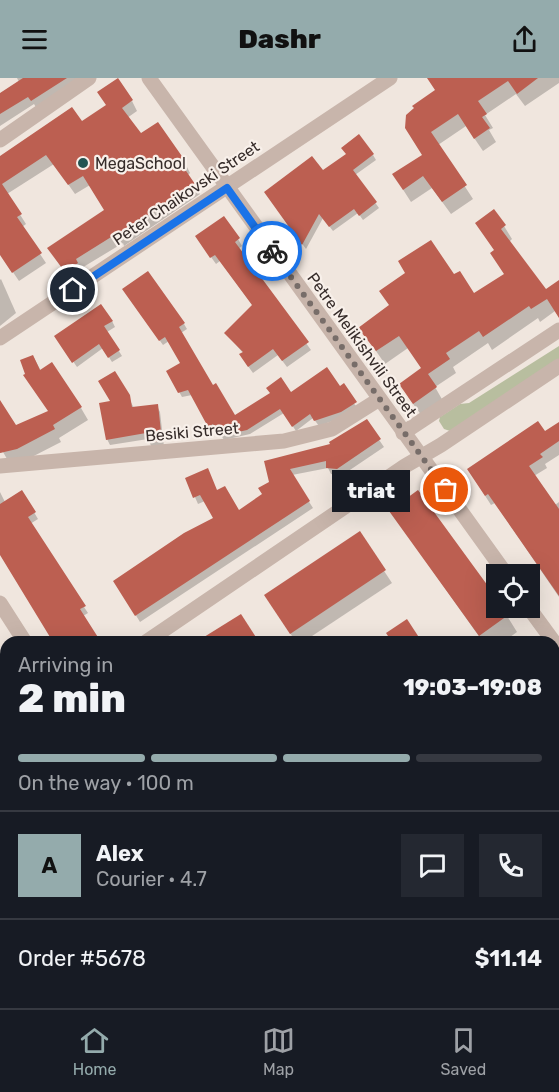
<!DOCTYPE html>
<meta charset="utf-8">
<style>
:root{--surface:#171b24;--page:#242831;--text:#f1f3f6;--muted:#9ea1a6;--line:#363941;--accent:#94abac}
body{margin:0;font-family:Rubik,sans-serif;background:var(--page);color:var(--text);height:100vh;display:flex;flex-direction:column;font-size:22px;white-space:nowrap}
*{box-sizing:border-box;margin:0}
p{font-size:20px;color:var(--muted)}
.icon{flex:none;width:33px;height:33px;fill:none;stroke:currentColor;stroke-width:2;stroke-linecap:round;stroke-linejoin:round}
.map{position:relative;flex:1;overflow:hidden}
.sheet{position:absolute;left:0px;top:558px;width:560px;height:372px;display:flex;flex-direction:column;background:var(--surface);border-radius:18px 18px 0 0;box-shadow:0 6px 24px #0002}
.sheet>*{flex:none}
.buttons{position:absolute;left:486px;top:486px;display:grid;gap:12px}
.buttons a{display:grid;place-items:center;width:54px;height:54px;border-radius:0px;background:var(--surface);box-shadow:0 6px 24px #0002;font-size:30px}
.pin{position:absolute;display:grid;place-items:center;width:51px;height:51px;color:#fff;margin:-26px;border:3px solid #fff;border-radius:50%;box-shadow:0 2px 6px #0007}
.courier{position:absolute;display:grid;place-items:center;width:60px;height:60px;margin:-30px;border:4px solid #1a73e8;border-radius:50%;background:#fff;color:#222;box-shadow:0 2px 8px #0007}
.bubble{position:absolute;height:42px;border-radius:0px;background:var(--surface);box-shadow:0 6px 24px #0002;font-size:20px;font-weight:800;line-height:42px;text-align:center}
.overview em{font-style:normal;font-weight:800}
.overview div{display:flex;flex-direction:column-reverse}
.overview{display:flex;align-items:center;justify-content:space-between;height:102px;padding:0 18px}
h1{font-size:39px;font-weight:800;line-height:45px}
.bar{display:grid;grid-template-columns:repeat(4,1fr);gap:9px 6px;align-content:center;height:72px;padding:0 18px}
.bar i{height:8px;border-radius:4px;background:var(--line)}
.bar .on{background:var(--accent)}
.bar p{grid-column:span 4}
.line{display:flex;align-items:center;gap:15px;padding:0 18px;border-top:2px solid var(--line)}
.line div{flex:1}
.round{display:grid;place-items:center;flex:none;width:63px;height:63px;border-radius:0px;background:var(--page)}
header{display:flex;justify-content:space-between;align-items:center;height:78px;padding:0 18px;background:var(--accent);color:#111;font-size:27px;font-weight:800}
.menu{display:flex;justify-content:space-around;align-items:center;height:84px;border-top:2px solid var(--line);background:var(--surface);font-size:16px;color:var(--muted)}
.menu a{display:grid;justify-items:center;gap:3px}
.menu .on{color:var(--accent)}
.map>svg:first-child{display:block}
.green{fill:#b8be9f}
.shadow{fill:#0003}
.building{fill:#bc5f51}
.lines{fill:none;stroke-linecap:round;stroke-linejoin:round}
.minor{stroke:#c8b5ab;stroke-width:15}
.tertiary{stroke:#c8b5ab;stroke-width:15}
.done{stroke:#776d69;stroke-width:6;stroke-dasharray:0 10.8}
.route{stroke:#1a73e8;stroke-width:8}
.poi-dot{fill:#235452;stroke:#f8f0ea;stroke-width:2}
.labels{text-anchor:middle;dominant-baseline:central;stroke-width:4.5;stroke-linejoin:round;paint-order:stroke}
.poi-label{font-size:16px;fill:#362c2a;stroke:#f8f0ea;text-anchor:start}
.street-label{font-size:16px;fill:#362c2a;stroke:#f8f0ea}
</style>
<header><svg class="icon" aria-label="menu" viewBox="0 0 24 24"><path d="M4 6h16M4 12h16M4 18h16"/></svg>Dashr<svg class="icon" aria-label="share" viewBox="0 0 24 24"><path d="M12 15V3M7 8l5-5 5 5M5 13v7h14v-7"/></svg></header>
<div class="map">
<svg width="559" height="930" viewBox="0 0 559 930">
<rect width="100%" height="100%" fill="#f0e6de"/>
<path class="green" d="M559,268V281L450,353L444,351L439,343L440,339L460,326L469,325Z"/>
<g class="shadow">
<path d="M17,0H91L37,31L34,26L0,48V16L19,4Z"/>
<path d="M429,0H559V5L525,28L516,16L485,37L493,50L489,52L496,64L483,73L466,48L438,67L473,121L451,136L432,110L411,124L402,110L423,78L436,13Z"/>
<path d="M132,23L137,33L127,40L140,58L158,46L185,85L190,95L188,97L200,116L124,168L123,165L80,191L83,195L71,203L55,180L106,133L90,107L75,116L54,86L7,116L26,146L22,149L46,185L19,203L0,175V79Z"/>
<path d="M373,77L376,82L355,97L379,130L363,142L358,135L333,153L323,140L306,171L269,119L323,94Z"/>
<path d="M477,146L504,148L512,161L509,164L545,213L559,204V239L555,233L540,244L538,240L492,272L488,265L453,289L456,295L435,309L443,323L422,338L408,319L422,291L408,270L385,286L360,250L454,198L474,217L505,197L492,176L495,173Z"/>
<path d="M238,161L242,168L238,171L311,272L287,289L278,277L253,295L245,284L243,275L226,255L253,228L220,183L216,186L201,165Z"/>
<path d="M148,195L184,246L187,251L181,255L212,309L235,339L291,316L339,310L358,330L343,339L319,348L313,340L296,353L284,335L250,356L224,362L217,350L212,353L192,317L182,319L168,294L182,286L169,263L163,267L127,217Z"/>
<path d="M1,201L16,235L0,248V202Z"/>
<path d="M112,243L115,249L107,254L122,278L112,284L103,270L77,289L59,263Z"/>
<path d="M33,278L41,293L81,330L88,342L59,360L61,364L24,383L10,386L3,374L0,375V325L16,349L49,334Z"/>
<path d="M115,295L134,330L157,328L160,334L164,369L152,370L148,361L110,367L107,361Z"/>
<path d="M366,343L384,369L341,398L331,396L328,390L292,397L313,430L140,544L115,503L215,440L205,423L198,426L187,401L218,414L238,434L264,417L271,404L266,384L332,367Z"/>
<path d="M559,346V377L545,386L547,390L534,398L555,427L559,424V519L495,425L491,427L475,402Z"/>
<path d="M0,414L5,424L22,414L38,441L30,446L84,529L88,535L83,538L99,564H55L0,476Z"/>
<path d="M418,414L496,522V530H502L517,554L503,564H483L391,434Z"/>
<path d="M359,455L392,505L303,564H296L273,529Z"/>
<path d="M0,608L6,618V650L0,654Z"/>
<path d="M554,612L559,620V693L554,697Z"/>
<path d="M6,694V711L0,702V698Z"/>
<path d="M559,741V849L554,853V745Z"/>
<path d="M6,743V782L0,785V747Z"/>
<path d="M0,814L6,824V827L0,831Z"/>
<path d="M0,866L6,875V917L0,921Z"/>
<path d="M559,874V930H529L525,924H554V878Z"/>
<path d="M87,924H200L191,930H78Z"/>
<path d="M286,924H482L486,930H289Z"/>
</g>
<g class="building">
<path d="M23,0H67L31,23L28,19L0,36V15Z"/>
<path d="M118,0L133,22L122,30L141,55L158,44L186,84L182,87L195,106L117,159L116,156L76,181L78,185L65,194L47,170L104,132L83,98L68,107L46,77L2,106L22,136L17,139L42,175L12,195L0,177V78L72,29L82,43L106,27L97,14Z"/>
<path d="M427,0H538L517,16L508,3L478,23L487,36L482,39L490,50L474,61L458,36L431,54L467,107L442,124L423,98L403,112L392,96L422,77L405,50L406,37L414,30L412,28L435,12Z"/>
<path d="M359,56L374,76L353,92L377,124L359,138L354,131L329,149L319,136L302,167L264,114L312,78L323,92L346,76L341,70Z"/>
<path d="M494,131L506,147L501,151L546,211L559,202V240L547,221L531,231L529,228L483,259L479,253L446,275L450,281L428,296L437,309L413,326L399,306L421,290L399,258L376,273L358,250L389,227L379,213L405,195L398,183L431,162L454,196L460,193L474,215L504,196L490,175L494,172L475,145Z"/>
<path d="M224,138L240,160L235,164L309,264L282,283L273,271L248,289L239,276L243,274L224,255L252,227L215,177L210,180L195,158Z"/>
<path d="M148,193L185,245L179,249L213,307L216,305L235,337L270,315L266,310L281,299L291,314L327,289L340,308L344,305L357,324L341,334L314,343L310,336L292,349L280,331L247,352L220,358L213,346L208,349L188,312L178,315L166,293L180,285L165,259L159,263L122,211Z"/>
<path d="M101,226L113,243L104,248L120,272L108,280L99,266L72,285L54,258Z"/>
<path d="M33,277L40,292L52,284L82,329L53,347L55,351L17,371L0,375V322L16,347L48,333L23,297L25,296L20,282Z"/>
<path d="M115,293L130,317L132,329L158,326L162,363L147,364L146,355L106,362L99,325L110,323L98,303Z"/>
<path d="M367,341L381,361L337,391L326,390V383L290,391L310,423L135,538L113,503L184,455L213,440L200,417L193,420L185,400L208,390L217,412L225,408L239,432L262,416L258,410L269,404L264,383L330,366L329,364Z"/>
<path d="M538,343L545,353L559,344V363L540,376L543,379L529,388L559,431V518L488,416L485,418L467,391Z"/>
<path d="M22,412L36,434L28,439L86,528L80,531L101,564H53L0,477V426Z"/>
<path d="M418,412L496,519V530H518L479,558L389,433Z"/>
<path d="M360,453L386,492L290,556L264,517Z"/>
<path d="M241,536L259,564H196Z"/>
<path d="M407,541L422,564H392L386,555Z"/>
</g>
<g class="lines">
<g class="minor">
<path d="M0,62L89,0"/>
<path d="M0,260L390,0"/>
<path d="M0,388L284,363L332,351L378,322"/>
<path d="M0,525L25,564"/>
<path d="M255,924L260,930"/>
</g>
<g class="tertiary">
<path d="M149,0L506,496"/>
<path d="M403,355L559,252"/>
<path d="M529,530L559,571"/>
<path d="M146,564L405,388L441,367L559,288"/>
<path d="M0,659L6,656"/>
<path d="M554,711L559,708"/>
<path d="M212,930L221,924"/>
</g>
</g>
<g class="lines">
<path class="done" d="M272,173L446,412"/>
<path class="route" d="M73,212L227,110L272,173"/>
</g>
<circle class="poi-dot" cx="83" cy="85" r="6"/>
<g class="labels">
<g class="poi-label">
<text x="95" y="85">MegaSchool</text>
</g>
<g class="street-label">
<text transform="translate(186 115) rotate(-34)">Peter Chaikovski Street</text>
<text transform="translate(362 267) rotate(54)">Petre Melikishvili Street</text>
<text transform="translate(192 354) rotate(-5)">Besiki Street</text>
</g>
</g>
</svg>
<div class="buttons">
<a><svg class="icon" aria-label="locate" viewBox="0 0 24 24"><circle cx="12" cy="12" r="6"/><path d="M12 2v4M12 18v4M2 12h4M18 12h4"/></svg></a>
</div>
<div class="pin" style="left:446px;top:412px;background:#ea580c"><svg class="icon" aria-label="bag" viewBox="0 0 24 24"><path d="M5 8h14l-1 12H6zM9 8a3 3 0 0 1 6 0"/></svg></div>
<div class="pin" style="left:73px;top:212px;background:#1f2937"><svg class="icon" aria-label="home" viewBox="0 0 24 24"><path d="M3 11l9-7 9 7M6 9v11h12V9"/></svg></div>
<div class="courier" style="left:272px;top:173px"><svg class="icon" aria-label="bike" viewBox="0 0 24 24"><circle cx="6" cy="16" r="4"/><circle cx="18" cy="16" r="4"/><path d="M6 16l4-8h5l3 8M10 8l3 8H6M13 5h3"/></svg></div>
<div class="bubble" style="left:332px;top:392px;width:78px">triat</div>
<section class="sheet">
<div class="overview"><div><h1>2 min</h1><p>Arriving in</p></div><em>19:03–19:08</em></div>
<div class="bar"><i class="on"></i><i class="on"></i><i class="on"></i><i></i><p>On the way · 100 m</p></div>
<div class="line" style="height:108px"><b class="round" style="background:var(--accent);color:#111">A</b><div><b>Alex</b><p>Courier · 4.7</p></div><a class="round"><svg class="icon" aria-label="chat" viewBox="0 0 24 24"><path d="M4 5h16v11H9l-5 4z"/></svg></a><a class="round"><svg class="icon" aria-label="phone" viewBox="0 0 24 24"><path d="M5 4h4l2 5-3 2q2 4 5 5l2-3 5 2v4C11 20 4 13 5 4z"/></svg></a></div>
<div class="line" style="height:78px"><div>Order #5678</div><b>$11.14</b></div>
</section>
</div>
<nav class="menu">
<a class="on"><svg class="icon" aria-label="home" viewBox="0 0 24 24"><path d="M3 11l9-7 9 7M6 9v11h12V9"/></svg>Home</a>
<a><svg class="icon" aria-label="map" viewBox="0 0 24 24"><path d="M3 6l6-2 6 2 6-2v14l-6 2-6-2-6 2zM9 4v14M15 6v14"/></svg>Map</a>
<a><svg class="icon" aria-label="saved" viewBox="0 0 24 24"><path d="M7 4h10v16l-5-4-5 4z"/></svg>Saved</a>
</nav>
